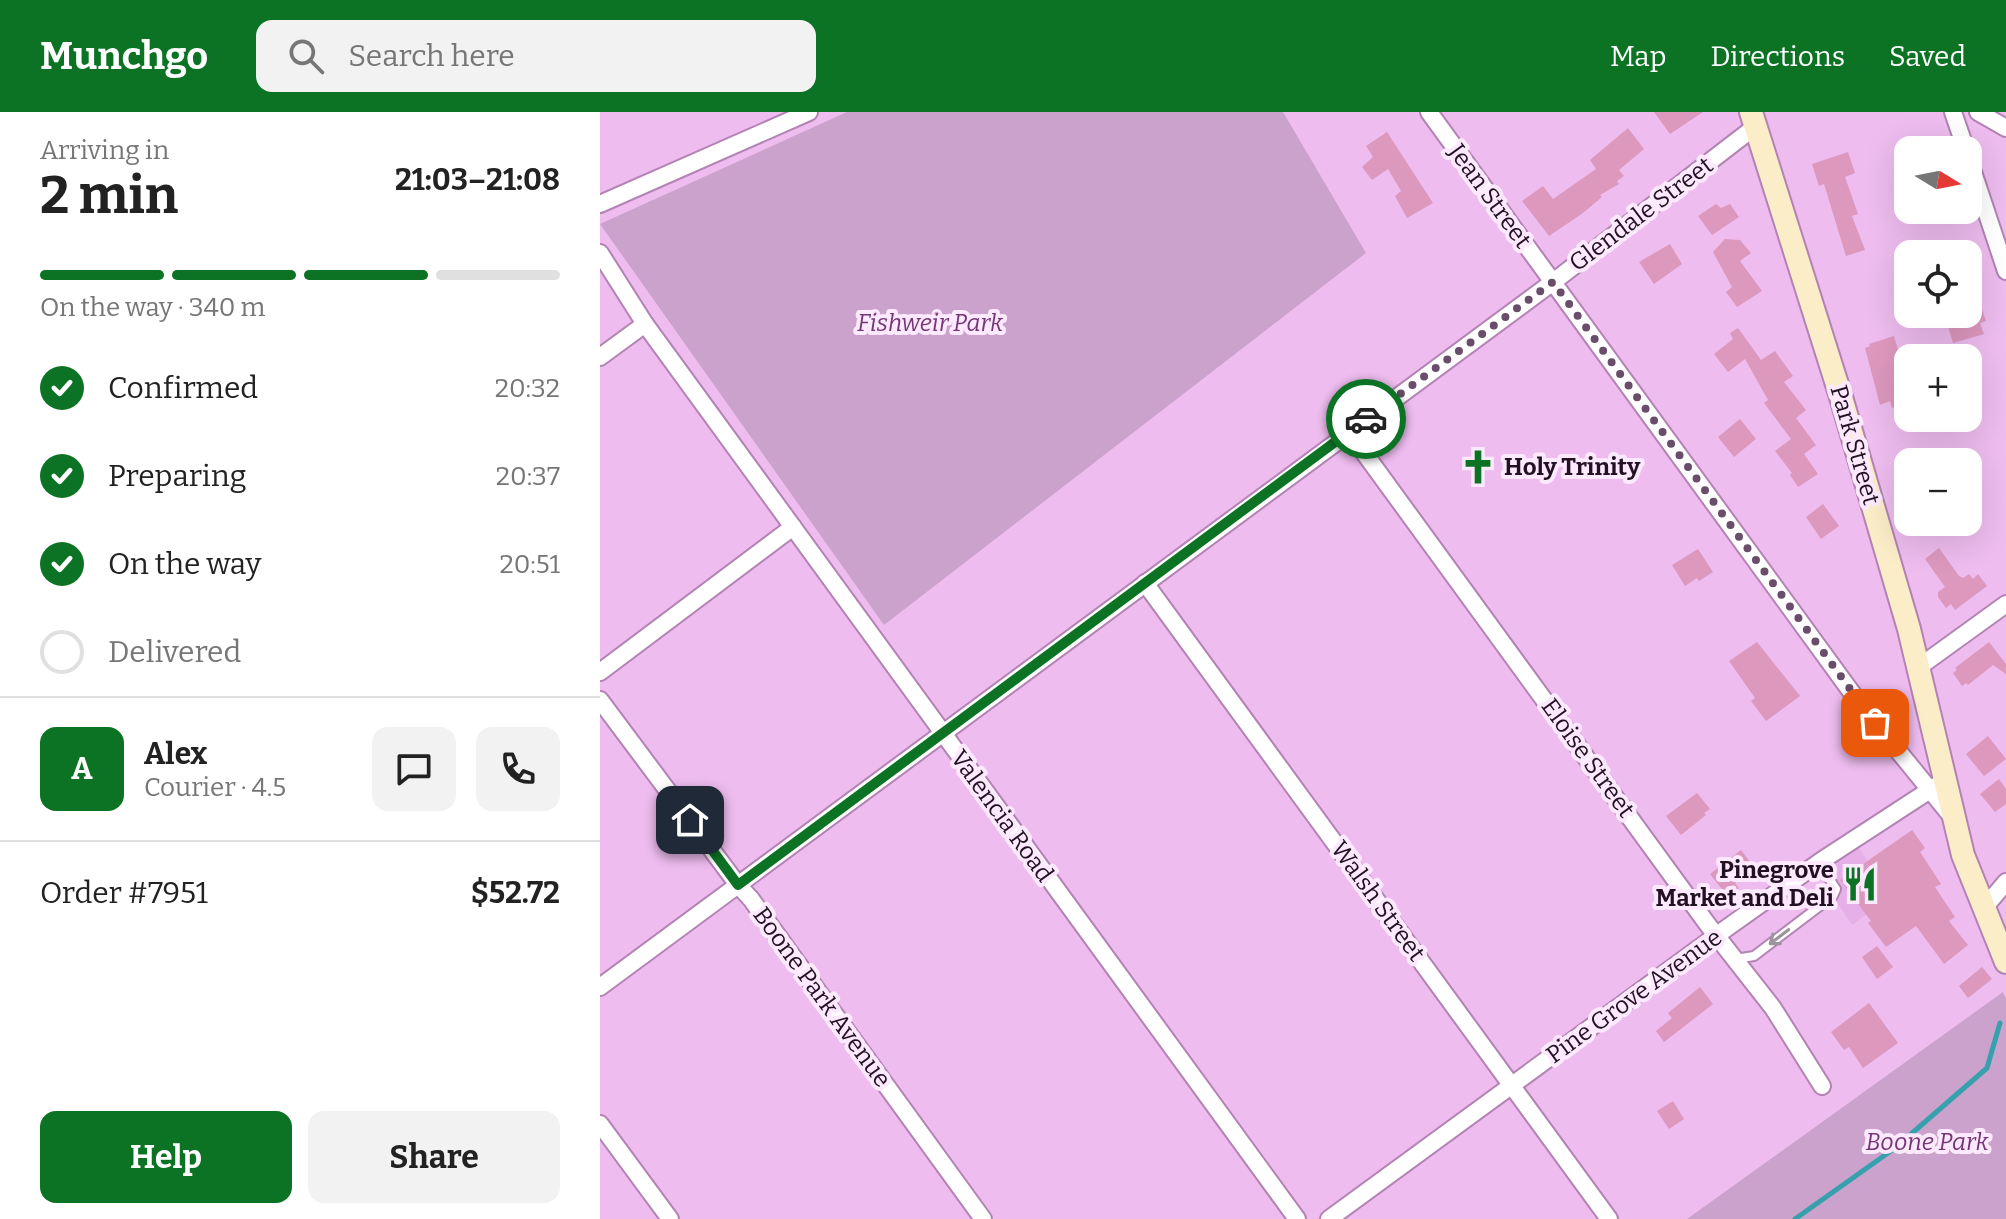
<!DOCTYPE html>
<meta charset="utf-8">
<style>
:root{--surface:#fff;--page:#f2f2f2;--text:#222;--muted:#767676;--line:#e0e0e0;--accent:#0d7324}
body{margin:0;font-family:Bitter,serif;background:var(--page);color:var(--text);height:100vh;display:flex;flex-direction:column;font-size:30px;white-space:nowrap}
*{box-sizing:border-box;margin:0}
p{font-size:26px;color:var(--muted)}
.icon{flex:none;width:44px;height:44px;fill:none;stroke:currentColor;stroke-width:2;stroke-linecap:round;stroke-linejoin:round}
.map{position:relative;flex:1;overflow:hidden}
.panel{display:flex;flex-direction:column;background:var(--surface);width:600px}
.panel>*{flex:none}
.needle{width:52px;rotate:100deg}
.fabs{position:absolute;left:1294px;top:24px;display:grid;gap:16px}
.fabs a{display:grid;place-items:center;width:88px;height:88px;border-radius:16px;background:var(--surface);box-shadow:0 8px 32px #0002;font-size:40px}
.pin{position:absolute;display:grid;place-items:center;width:68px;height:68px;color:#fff;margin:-34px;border-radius:16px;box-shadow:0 4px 12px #0006}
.courier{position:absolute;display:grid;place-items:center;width:80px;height:80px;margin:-40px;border:6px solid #0d7324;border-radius:50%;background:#fff;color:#222;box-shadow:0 2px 10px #0007}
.overview em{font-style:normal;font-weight:700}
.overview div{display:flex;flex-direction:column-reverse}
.overview{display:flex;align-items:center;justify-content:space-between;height:136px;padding:0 40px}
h1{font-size:52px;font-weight:700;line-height:60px}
.bar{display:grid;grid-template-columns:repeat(4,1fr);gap:12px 8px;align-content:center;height:96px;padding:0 40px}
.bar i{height:10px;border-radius:6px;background:var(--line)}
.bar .current{background:var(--accent)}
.bar p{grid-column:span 4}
.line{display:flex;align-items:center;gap:20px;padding:0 40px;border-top:2px solid var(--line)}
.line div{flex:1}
.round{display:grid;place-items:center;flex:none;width:84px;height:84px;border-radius:16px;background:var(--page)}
ol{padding:0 40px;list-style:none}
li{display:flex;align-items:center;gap:24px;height:88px}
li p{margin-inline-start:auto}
li .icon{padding:8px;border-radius:50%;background:var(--accent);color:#fff;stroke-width:4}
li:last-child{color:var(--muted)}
li i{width:44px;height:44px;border:4px solid var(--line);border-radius:50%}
.cta{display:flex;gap:16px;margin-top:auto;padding:16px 40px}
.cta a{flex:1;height:92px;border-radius:16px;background:var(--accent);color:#fff;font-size:32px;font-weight:700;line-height:92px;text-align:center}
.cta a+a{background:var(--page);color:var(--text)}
header{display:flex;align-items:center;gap:48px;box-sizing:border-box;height:112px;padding:0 40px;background:var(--accent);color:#fff}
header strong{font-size:38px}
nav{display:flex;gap:44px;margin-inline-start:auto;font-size:28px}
.search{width:560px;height:72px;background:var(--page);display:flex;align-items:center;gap:20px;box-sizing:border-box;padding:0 28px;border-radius:16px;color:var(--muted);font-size:30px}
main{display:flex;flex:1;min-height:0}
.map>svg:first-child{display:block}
.built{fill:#e6afe8}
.green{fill:#cba2cc}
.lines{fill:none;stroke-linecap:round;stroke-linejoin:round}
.stream{stroke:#36a1ad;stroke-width:5}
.building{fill:#dd98be}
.lane-casing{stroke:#b283b3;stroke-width:12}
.street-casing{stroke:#b283b3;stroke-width:20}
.secondary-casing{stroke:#b283b3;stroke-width:26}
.lane{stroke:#fff;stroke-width:8}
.street{stroke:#fff;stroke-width:16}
.secondary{stroke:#fcedc9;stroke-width:22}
.oneway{stroke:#9c949c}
.done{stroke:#694d6a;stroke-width:8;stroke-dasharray:0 14.4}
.route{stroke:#0d7324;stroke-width:10}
.labels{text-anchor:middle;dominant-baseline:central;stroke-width:8;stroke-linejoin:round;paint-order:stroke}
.street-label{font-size:24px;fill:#221123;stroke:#fde9fd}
.park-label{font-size:24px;font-style:italic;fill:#753678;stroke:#fde9fd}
.poi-label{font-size:24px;font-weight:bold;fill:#221123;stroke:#fde9fd;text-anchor:start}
</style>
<header>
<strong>Munchgo</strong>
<div class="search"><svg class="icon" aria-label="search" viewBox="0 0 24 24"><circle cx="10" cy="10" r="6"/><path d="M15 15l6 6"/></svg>Search here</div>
<nav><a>Map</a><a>Directions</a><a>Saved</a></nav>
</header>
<main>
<section class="panel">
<div class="overview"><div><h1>2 min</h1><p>Arriving in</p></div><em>21:03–21:08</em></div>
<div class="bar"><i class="current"></i><i class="current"></i><i class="current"></i><i></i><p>On the way · 340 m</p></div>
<ol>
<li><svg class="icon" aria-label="check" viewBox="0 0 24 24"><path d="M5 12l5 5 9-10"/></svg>Confirmed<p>20:32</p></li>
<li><svg class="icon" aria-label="check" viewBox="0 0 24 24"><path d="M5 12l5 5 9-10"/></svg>Preparing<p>20:37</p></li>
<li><svg class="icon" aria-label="check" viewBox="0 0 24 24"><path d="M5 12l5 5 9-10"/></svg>On the way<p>20:51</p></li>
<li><i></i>Delivered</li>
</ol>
<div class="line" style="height:144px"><b class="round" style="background:var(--accent);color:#fff">A</b><div><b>Alex</b><p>Courier · 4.5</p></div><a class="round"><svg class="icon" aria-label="chat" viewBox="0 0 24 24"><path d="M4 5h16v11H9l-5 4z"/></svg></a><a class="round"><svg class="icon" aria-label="phone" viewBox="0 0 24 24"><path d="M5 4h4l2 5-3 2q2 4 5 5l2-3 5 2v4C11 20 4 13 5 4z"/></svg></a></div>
<div class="line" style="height:104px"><div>Order #7951</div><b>$52.72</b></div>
<div class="cta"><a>Help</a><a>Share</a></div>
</section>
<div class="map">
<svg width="1406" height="1107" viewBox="0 0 1406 1107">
<rect width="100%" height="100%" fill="#eebcef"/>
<path class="built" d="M1258,735L1291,784L1252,813L1217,761Z"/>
<g class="green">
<path d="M247,0H683L766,141L284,513L0,112Z"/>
<path d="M1403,880L1406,887V1107H1087Z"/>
</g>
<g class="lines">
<path class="stream" d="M1195,1107L1295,1036L1387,956L1400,911"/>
</g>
<g class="building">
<path d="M1054,0H1103L1070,22Z"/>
<path d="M1028,16L1044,37L1019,58L1024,64L1017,69L1019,72L1000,83L1002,85L983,101L949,124L922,89L943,74L953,87L996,57L990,48Z"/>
<path d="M787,20L833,91L807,106L795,84L801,79L788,57L772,68L762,55L773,45L766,34Z"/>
<path d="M1248,40L1255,61L1245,65L1258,102L1252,104L1265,138L1246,144L1224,72L1219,74L1212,52Z"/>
<path d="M1116,92L1121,96L1130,92L1139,105L1112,123L1098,104Z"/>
<path d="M1125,127L1140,128L1151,141L1140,149L1162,179L1137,195L1126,180L1132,175L1113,140Z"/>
<path d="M1070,132L1082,152L1054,172L1039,150Z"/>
<path d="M1381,194L1386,209L1380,211L1384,222L1353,231L1345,204L1368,202V197Z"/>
<path d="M1138,216L1161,248L1175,239L1193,264L1184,270L1206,298L1196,306L1216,333L1204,342L1218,362L1198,375L1190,363L1192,361L1175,339L1191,327L1164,291L1168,288L1145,247L1128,260L1114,242L1133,227L1130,221Z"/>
<path d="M1294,224L1308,271V291L1292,296L1290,289L1280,293L1265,236L1270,234L1269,232Z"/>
<path d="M1140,307L1156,327L1134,345L1118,325Z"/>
<path d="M1223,392L1239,414L1221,427L1206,405Z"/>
<path d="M1339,436L1359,464L1363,466L1369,462L1373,467L1378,462L1387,474L1355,498L1351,492L1346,496L1338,485V480L1345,475L1325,447Z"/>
<path d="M1098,437L1113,460L1099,469L1097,466L1085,474L1072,453Z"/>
<path d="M1157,530L1200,584L1166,609L1151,589L1155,586L1129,549Z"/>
<path d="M1389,530L1406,552V562L1393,553L1368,573L1366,571L1362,574L1353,561L1357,558L1355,556Z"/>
<path d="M1388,624L1406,647L1384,664L1366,642Z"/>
<path d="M1399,667L1406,677V692L1395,700L1380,682Z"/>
<path d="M1097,681L1110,697L1104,701L1106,703L1081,723L1066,704Z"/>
<path d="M1312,718L1325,736L1320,740L1341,772L1335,775L1355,805L1349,809L1368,833L1344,852L1316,814L1286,835L1268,811L1271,809L1240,768Z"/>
<path d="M1141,738L1153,754L1135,771L1139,776L1128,785L1110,762Z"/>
<path d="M1277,834L1293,855L1277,867L1262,845Z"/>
<path d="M1382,855L1392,867L1368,886L1359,874Z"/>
<path d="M1100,875L1113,892L1064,930L1056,919L1072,906L1068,901Z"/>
<path d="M1269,891L1298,931L1263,956L1249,935L1244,938L1231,920Z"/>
<path d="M1073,989L1084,1007L1069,1017L1057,999Z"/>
</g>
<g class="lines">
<g class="lane-casing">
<path id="lane" d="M1135,847L1154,844L1233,784L1236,777L1219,751"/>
</g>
<g class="street-casing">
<g id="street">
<path d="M829,0L1260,592L1352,705"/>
<path d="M1353,0L1366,38"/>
<path d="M1378,0L1406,16"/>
<path d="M1368,45L1406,159"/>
<path d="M0,92L209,0"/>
<path d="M0,141L45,212L697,1107"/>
<path d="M0,245L45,212"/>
<path d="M749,320L1108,813L1173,896L1222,974"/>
<path d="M545,471L1009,1107"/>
<path d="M1319,555L1406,492"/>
<path d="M0,560L193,415"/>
<path d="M0,588L138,773L151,787L383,1107"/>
<path d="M1384,796L1406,770"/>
<path d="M0,875L953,170L1156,14"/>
<path d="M0,1012L70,1107"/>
<path d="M729,1107L1117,823L1221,749L1336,674"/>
</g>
</g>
<g class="secondary-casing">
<path id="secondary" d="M1151,0L1241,285L1309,517L1363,743L1406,850"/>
</g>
<use href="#lane" class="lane"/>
<use href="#street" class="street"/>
<use href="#secondary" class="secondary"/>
</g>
<defs><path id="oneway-shaft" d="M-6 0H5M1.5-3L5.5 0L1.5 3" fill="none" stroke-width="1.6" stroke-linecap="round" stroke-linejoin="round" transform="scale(2)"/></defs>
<use class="oneway" href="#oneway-shaft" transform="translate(1179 825) rotate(143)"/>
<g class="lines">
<path class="done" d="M766,307L953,170L1275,611"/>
<path class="route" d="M90,708L138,773L766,307"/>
</g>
<defs>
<g id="church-bare" transform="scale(2.76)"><path d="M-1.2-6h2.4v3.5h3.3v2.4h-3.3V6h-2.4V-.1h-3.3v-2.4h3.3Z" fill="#0d7324" stroke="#fde9fd" stroke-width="2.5" paint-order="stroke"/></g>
<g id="restaurant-bare" transform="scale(2.76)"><path d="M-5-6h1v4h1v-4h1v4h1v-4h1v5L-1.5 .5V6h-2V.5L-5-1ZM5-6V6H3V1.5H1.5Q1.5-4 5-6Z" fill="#0d7324" stroke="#fde9fd" stroke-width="2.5" paint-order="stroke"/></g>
</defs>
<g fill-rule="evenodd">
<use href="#church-bare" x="878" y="355"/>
<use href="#restaurant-bare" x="1260" y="772"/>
</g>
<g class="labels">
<g class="street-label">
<text transform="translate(890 84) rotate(54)">Jean Street</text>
<text transform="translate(1041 102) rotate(-37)">Glendale Street</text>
<text transform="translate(1255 333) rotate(74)">Park Street</text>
<text transform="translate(988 646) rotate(54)">Eloise Street</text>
<text transform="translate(402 704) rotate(54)">Valencia Road</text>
<text transform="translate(778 789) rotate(54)">Walsh Street</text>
<text transform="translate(1034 884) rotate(-36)">Pine Grove Avenue</text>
<text transform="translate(222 885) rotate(54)">Boone Park Avenue</text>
</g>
<g class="park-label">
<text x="330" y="211">Fishweir Park</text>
<text x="1327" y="1030">Boone Park</text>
</g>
<g class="poi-label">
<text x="904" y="355">Holy Trinity</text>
<text x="1234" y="758" text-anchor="end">Pinegrove<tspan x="1234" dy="28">Market and Deli</tspan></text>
</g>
</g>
</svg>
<div class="fabs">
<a><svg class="needle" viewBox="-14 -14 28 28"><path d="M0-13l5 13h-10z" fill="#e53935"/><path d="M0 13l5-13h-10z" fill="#767676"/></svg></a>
<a><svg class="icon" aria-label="locate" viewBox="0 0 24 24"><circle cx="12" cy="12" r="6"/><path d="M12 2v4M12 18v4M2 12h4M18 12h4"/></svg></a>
<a>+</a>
<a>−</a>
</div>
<div class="pin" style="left:1275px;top:611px;background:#ea580c"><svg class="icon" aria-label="bag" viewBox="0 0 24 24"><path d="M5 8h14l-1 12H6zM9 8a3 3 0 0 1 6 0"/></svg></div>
<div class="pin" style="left:90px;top:708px;background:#1f2937"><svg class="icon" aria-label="home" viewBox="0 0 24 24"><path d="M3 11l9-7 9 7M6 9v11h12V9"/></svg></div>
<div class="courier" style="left:766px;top:307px"><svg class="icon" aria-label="car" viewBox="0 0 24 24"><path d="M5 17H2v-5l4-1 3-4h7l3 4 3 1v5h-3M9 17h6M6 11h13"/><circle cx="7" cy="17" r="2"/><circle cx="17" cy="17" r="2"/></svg></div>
</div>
</main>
